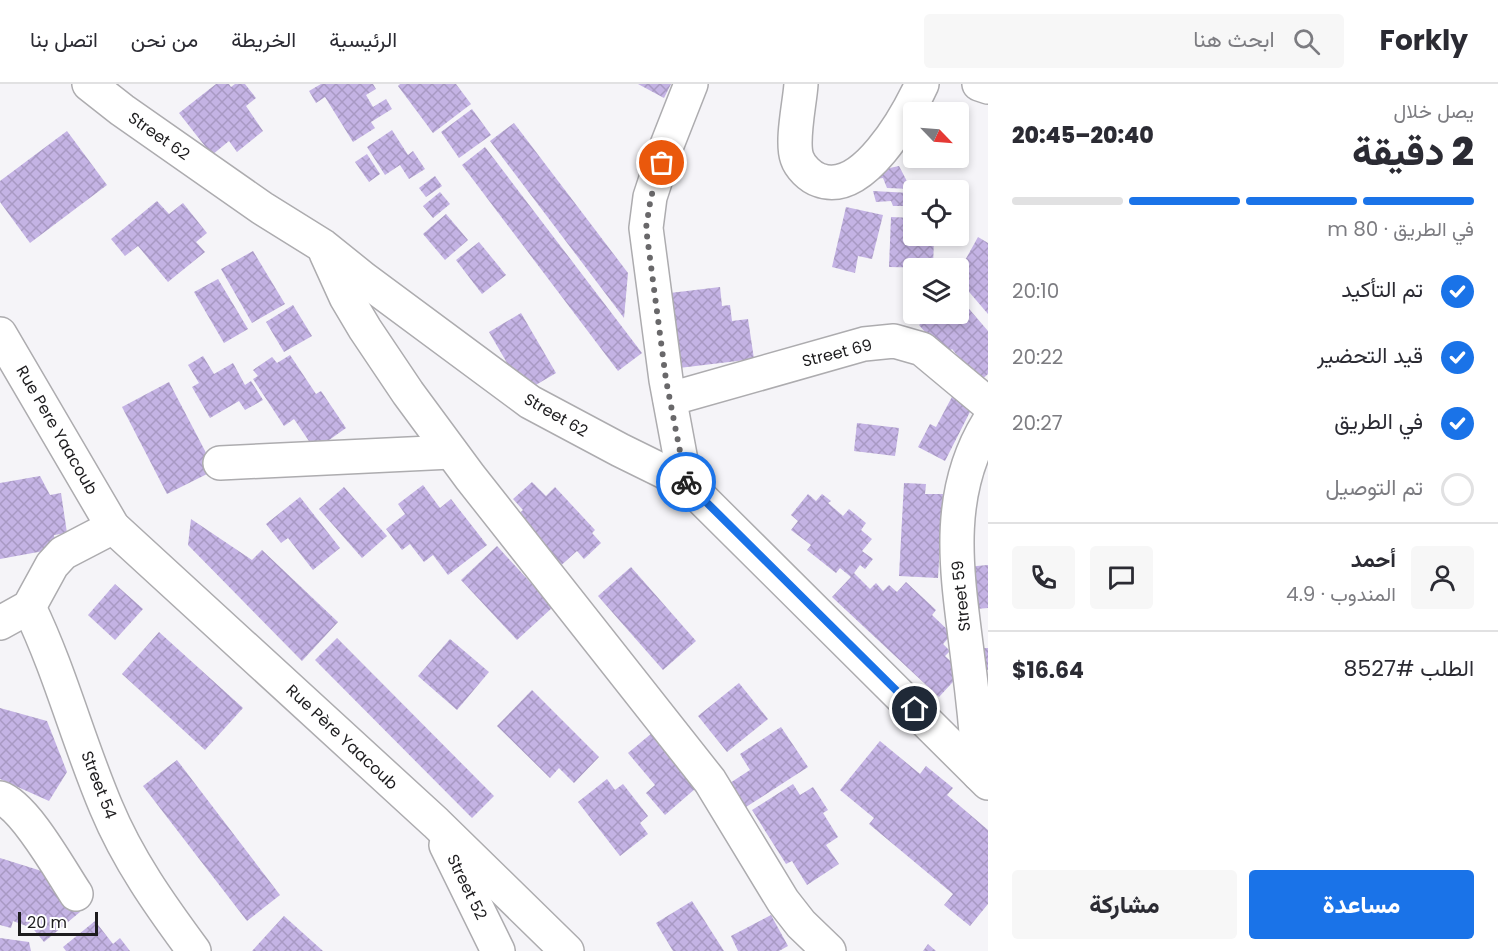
<!DOCTYPE html>
<html lang="ar">
<meta charset="utf-8">
<style>
:root{--surface:#fff;--page:#f7f7f7;--text:#2b2b33;--muted:#7c7c81;--line:#e1e1e2;--accent:#1a73e8}
body{margin:0;font-family:Poppins,Vazirmatn,sans-serif;background:var(--page);color:var(--text);direction:rtl;height:100vh;display:flex;flex-direction:column;font-size:22px;white-space:nowrap}
*{box-sizing:border-box;margin:0}
p{font-size:20px;color:var(--muted)}
.icon{flex:none;width:33px;height:33px;fill:none;stroke:currentColor;stroke-width:2;stroke-linecap:round;stroke-linejoin:round}
.map{position:relative;flex:1;overflow:hidden;direction:ltr}
.side{display:flex;flex-direction:column;background:var(--surface);width:510px}
.side>*{flex:none}
.needle{width:39px;rotate:115deg}
.controls{position:absolute;left:903px;top:18px;display:grid;gap:12px}
.controls a{display:grid;place-items:center;width:66px;height:66px;border-radius:6px;background:var(--surface);box-shadow:0 3px 9px #0003;font-size:30px}
.scale{position:absolute;left:18px;bottom:15px;width:80px;box-sizing:border-box;padding-left:6px;border:3px solid #1d1c1e;border-top:0;font-size:16px;line-height:21px;white-space:nowrap;color:#1d1c1e;-webkit-text-stroke:4px #fff;paint-order:stroke}
.pin{position:absolute;display:grid;place-items:center;width:51px;height:51px;color:#fff;margin:-26px;border:3px solid #fff;border-radius:50%;box-shadow:0 2px 6px #0007}
.courier{position:absolute;display:grid;place-items:center;width:60px;height:60px;margin:-30px;border:4px solid #1a73e8;border-radius:50%;background:#fff;color:#222;box-shadow:0 2px 8px #0007}
.overview em{font-style:normal;font-weight:800}
.overview div{display:flex;flex-direction:column-reverse}
.overview{display:flex;align-items:center;justify-content:space-between;height:102px;padding:0 24px}
h1{font-size:39px;font-weight:800;line-height:45px}
.bar{display:grid;grid-template-columns:repeat(4,1fr);gap:9px 6px;align-content:center;height:72px;padding:0 24px}
.bar i{height:8px;border-radius:4px;background:var(--line)}
.bar .selected{background:var(--accent)}
.bar p{grid-column:span 4}
.line{display:flex;align-items:center;gap:15px;padding:0 24px;border-top:2px solid var(--line)}
.line div{flex:1}
.round{display:grid;place-items:center;flex:none;width:63px;height:63px;border-radius:6px;background:var(--page)}
ol{padding:0 24px;list-style:none}
li{display:flex;align-items:center;gap:18px;height:66px}
li p{margin-inline-start:auto}
li .icon{padding:6px;border-radius:50%;background:var(--accent);color:#fff;stroke-width:4}
li:last-child{color:var(--muted)}
li i{width:33px;height:33px;border:3px solid var(--line);border-radius:50%}
.cta{display:flex;gap:12px;margin-top:auto;padding:12px 24px}
.cta a{flex:1;height:69px;border-radius:6px;background:var(--accent);color:#fff;font-size:24px;font-weight:800;line-height:69px;text-align:center}
.cta a+a{background:var(--page);color:var(--text)}
header{display:flex;align-items:center;gap:36px;box-sizing:border-box;height:84px;padding:0 30px;background:var(--surface);border-bottom:2px solid var(--line)}
header strong{font-size:28px}
nav{display:flex;gap:33px;margin-inline-start:auto;font-size:21px}
.search{width:420px;height:54px;background:var(--page);display:flex;align-items:center;gap:15px;box-sizing:border-box;padding:0 21px;border-radius:6px;color:var(--muted);font-size:22px}
main{display:flex;flex:1;min-height:0}
.map>svg:first-child{display:block}
.building{fill:url(#building-cross-hatch)}
.lines{fill:none;stroke-linecap:round;stroke-linejoin:round}
.minor-casing{stroke:#adacaf;stroke-width:36}
.minor{stroke:#fff;stroke-width:33}
.done{stroke:#69686a;stroke-width:6;stroke-dasharray:0 10.8}
.route{stroke:#1a73e8;stroke-width:8}
.labels{text-anchor:middle;dominant-baseline:central;stroke-width:4.5;stroke-linejoin:round;paint-order:stroke}
.street-label{font-size:16px;fill:#1d1c1e;stroke:#fff}
</style>
<header>
<strong>Forkly</strong>
<div class="search"><svg class="icon" aria-label="search" viewBox="0 0 24 24"><circle cx="10" cy="10" r="6"/><path d="M15 15l6 6"/></svg>ابحث هنا</div>
<nav><a>الرئيسية</a><a>الخريطة</a><a>من نحن</a><a>اتصل بنا</a></nav>
</header>
<main>
<section class="side">
<div class="overview"><div><h1>2 دقيقة</h1><p>يصل خلال</p></div><em>20:40–20:45</em></div>
<div class="bar"><i class="selected"></i><i class="selected"></i><i class="selected"></i><i></i><p>في الطريق · 80 m</p></div>
<ol>
<li><svg class="icon" aria-label="check" viewBox="0 0 24 24"><path d="M5 12l5 5 9-10"/></svg>تم التأكيد<p>20:10</p></li>
<li><svg class="icon" aria-label="check" viewBox="0 0 24 24"><path d="M5 12l5 5 9-10"/></svg>قيد التحضير<p>20:22</p></li>
<li><svg class="icon" aria-label="check" viewBox="0 0 24 24"><path d="M5 12l5 5 9-10"/></svg>في الطريق<p>20:27</p></li>
<li><i></i>تم التوصيل</li>
</ol>
<div class="line" style="height:108px"><a class="round"><svg class="icon" aria-label="person" viewBox="0 0 24 24"><circle cx="12" cy="8" r="4"/><path d="M4 21q1-7 8-7t8 7"/></svg></a><div><b>أحمد</b><p>المندوب · 4.9</p></div><a class="round"><svg class="icon" aria-label="chat" viewBox="0 0 24 24"><path d="M4 5h16v11H9l-5 4z"/></svg></a><a class="round"><svg class="icon" aria-label="phone" viewBox="0 0 24 24"><path d="M5 4h4l2 5-3 2q2 4 5 5l2-3 5 2v4C11 20 4 13 5 4z"/></svg></a></div>
<div class="line" style="height:78px"><div>الطلب #8527</div><b>$16.64</b></div>
<div class="cta"><a>مساعدة</a><a>مشاركة</a></div>
</section>
<div class="map">
<svg width="988" height="867" viewBox="0 0 988 867">
<defs>
<pattern id="building-cross-hatch" width="8" height="8" patternUnits="userSpaceOnUse" patternTransform="scale(1.5)"><rect width="8" height="8" fill="#c4b3e4"/><path d="M0 0l8 8M0 8l8-8" fill="none" stroke="#a899c3"/></pattern>
</defs>
<rect width="100%" height="100%" fill="#f5f4f8"/>
<g class="building">
<path d="M216,0H229L231,3L235,0H245L256,14L246,22L263,47L237,68L229,57L212,71L179,29Z"/>
<path d="M321,0H373L376,5L366,11L373,23L386,15L392,25L371,38L375,44L353,58L325,13L316,19L309,7Z"/>
<path d="M400,0H456L471,20L433,49L398,2Z"/>
<path d="M638,0H671L664,14Z"/>
<path d="M472,25L491,51L459,74L441,48Z"/>
<path d="M514,39L628,189L624,234L490,57Z"/>
<path d="M392,46L408,71L413,67L425,85L409,95L400,81L385,91L367,63Z"/>
<path d="M67,47L107,101L30,159L0,118V97Z"/>
<path d="M485,63L642,269L618,287L462,81Z"/>
<path d="M367,70L380,90L369,98L355,78Z"/>
<path d="M899,82L911,105L887,104L883,94L876,95L871,88Z"/>
<path d="M435,92L442,102L426,113L419,104Z"/>
<path d="M873,107L910,109L914,122H893L891,117L876,118Z"/>
<path d="M440,108L450,120L433,134L423,122Z"/>
<path d="M157,117L169,130L183,119L207,149L196,158L205,168L168,198L138,162L125,172L111,155Z"/>
<path d="M846,123L883,131L872,175L858,172L855,189L832,183Z"/>
<path d="M446,130L468,156L445,176L423,150Z"/>
<path d="M891,133L914,134V152H934L933,184L889,183Z"/>
<path d="M978,153L988,159V230L958,195V189Z"/>
<path d="M479,158L506,191L482,210L456,176Z"/>
<path d="M253,167L285,220L252,239L221,185Z"/>
<path d="M218,195L248,245L224,259L194,208Z"/>
<path d="M720,203L722,222L730,221L732,237L748,235L754,275L679,284L670,209Z"/>
<path d="M958,212L988,247V290L979,298L952,265L945,271L919,241L933,230H958Z"/>
<path d="M293,221L312,252L284,268L266,238Z"/>
<path d="M521,229L556,289L524,308L489,248Z"/>
<path d="M290,271L316,310L321,307L346,344L315,366L294,335L284,342L253,295L258,292L253,286L272,273L277,279Z"/>
<path d="M203,272L214,290L233,279L245,301L251,297L263,316L245,326L239,317L210,334L192,303L199,299L188,281Z"/>
<path d="M169,298L215,386L167,410L122,323Z"/>
<path d="M954,309L974,320L945,377L918,363L930,340L936,343Z"/>
<path d="M857,339L899,344L895,372L854,367Z"/>
<path d="M40,392L50,411L61,409L67,449L54,451L55,459L48,460L49,466L0,475V399Z"/>
<path d="M532,398L546,412L555,403L595,446L592,449L601,459L584,475L577,467L557,485L512,436L523,426L513,415Z"/>
<path d="M904,399L926,400L925,410H943L938,494L899,492Z"/>
<path d="M423,401L440,424L451,415L487,461L448,491L433,471L424,478L410,460L402,466L386,445L405,430L398,420Z"/>
<path d="M344,403L387,452L362,474L319,425Z"/>
<path d="M808,410L816,417L822,410L831,417L828,419L843,432L849,425L866,439L861,446L872,455L862,467L873,475L865,485L860,481L854,489L870,505L876,499L883,507L889,501L897,508L906,498L936,526L932,531L952,550L943,560L950,567L945,572L962,588L939,613L832,513L851,493L840,484L836,489L807,466L811,461L791,446L798,437L791,431Z"/>
<path d="M300,413L340,464L313,486L288,454L281,459L266,440Z"/>
<path d="M191,435L252,476L262,466L338,538L302,577L188,461Z"/>
<path d="M497,462L553,523L517,556L461,496Z"/>
<path d="M988,481V524L976,525L965,483Z"/>
<path d="M631,483L696,557L663,586L598,512Z"/>
<path d="M115,500L143,525L115,556L88,531Z"/>
<path d="M159,548L243,624L205,666L122,590Z"/>
<path d="M337,554L494,712L472,734L315,576Z"/>
<path d="M450,555L489,588L457,626L418,592Z"/>
<path d="M984,564H988V586H986Z"/>
<path d="M739,599L768,635L727,668L698,632Z"/>
<path d="M532,606L599,673L574,699L559,684L550,694L497,642Z"/>
<path d="M0,624L47,637L67,688L49,717L0,695Z"/>
<path d="M781,643L808,683L746,723L730,699L750,686L740,670Z"/>
<path d="M658,644L703,698L665,731L646,709L655,701L628,669Z"/>
<path d="M880,657L920,690L926,682L953,704L947,711L988,746V820L970,842L944,821L953,810L869,740L874,734L840,706Z"/>
<path d="M177,676L280,811L247,837L143,702Z"/>
<path d="M607,695L615,706L623,700L648,732L640,739L648,750L620,772L578,718Z"/>
<path d="M793,700L800,711L813,703L828,726L823,729L838,753L826,761L839,780L807,801L792,777L786,780L752,726Z"/>
<path d="M0,774L48,789L80,828L44,858L30,841L29,843L13,837L11,844L0,841Z"/>
<path d="M692,817L724,867H673L656,839Z"/>
<path d="M771,831L788,862L779,867H738L731,852Z"/>
<path d="M284,832L323,867H252Z"/>
<path d="M95,837L113,860L120,854L130,867H66L63,863Z"/>
<path d="M0,854L29,858L31,867H0Z"/>
<path d="M928,860L936,867H923Z"/>
</g>
<g class="lines">
<g class="minor-casing">
<g id="minor">
<path d="M89,0L122,26L262,124L323,162L364,195L530,318L620,366L685,398L988,699"/>
<path d="M801,0C800,18 791,57 797,74C800,83 810,93 819,96C863,113 907,32 922,0"/>
<path d="M979,0L988,3"/>
<path d="M326,169L346,213L365,245L408,309L470,393L710,697L783,817L801,840L829,867"/>
<path d="M0,250L113,443L436,739L567,867"/>
<path d="M670,315L864,260L894,257L922,265L988,320"/>
<path d="M220,379L451,368"/>
<path d="M685,398L666,296L646,144L650,113L667,61L691,0"/>
<path d="M29,523C60,587 78,657 106,723C128,776 160,821 194,867"/>
<path d="M0,539L29,523L52,481L63,469L113,443"/>
<path d="M979,690C977,652 973,614 968,576C958,494 942,414 988,339"/>
<path d="M0,714C25,722 60,786 76,810"/>
<path d="M446,761L498,867"/>
</g>
</g>
<use href="#minor" class="minor"/>
</g>
<g class="lines">
<path class="done" d="M662,79L651,113L646,144L666,296L686,398"/>
<path class="route" d="M686,398L915,625"/>
</g>
<g class="labels">
<g class="street-label">
<text transform="translate(159 52) rotate(35)">Street 62</text>
<text transform="translate(837 269) rotate(-14)">Street 69</text>
<text transform="translate(556 331) rotate(30)">Street 62</text>
<text transform="translate(57 346) rotate(60)">Rue Pere Yaacoub</text>
<text transform="translate(961 512) rotate(-96)">Street 59</text>
<text transform="translate(342 653) rotate(43)">Rue Père Yaacoub</text>
<text transform="translate(99 701) rotate(69)">Street 54</text>
<text transform="translate(467 803) rotate(64)">Street 52</text>
</g>
</g>
</svg>
<div class="controls">
<a><svg class="needle" viewBox="-14 -14 28 28"><path d="M0-13l5 13h-10z" fill="#e53935"/><path d="M0 13l5-13h-10z" fill="#7c7c81"/></svg></a>
<a><svg class="icon" aria-label="locate" viewBox="0 0 24 24"><circle cx="12" cy="12" r="6"/><path d="M12 2v4M12 18v4M2 12h4M18 12h4"/></svg></a>
<a><svg class="icon" aria-label="layers" viewBox="0 0 24 24"><path d="M12 4l9 5-9 5-9-5zM3 14l9 5 9-5"/></svg></a>
</div>
<div class="scale">20 m</div>
<div class="pin" style="left:662px;top:79px;background:#ea580c"><svg class="icon" aria-label="bag" viewBox="0 0 24 24"><path d="M5 8h14l-1 12H6zM9 8a3 3 0 0 1 6 0"/></svg></div>
<div class="pin" style="left:915px;top:625px;background:#1f2937"><svg class="icon" aria-label="home" viewBox="0 0 24 24"><path d="M3 11l9-7 9 7M6 9v11h12V9"/></svg></div>
<div class="courier" style="left:686px;top:398px"><svg class="icon" aria-label="bike" viewBox="0 0 24 24"><circle cx="6" cy="16" r="4"/><circle cx="18" cy="16" r="4"/><path d="M6 16l4-8h5l3 8M10 8l3 8H6M13 5h3"/></svg></div>
</div>
</main>
